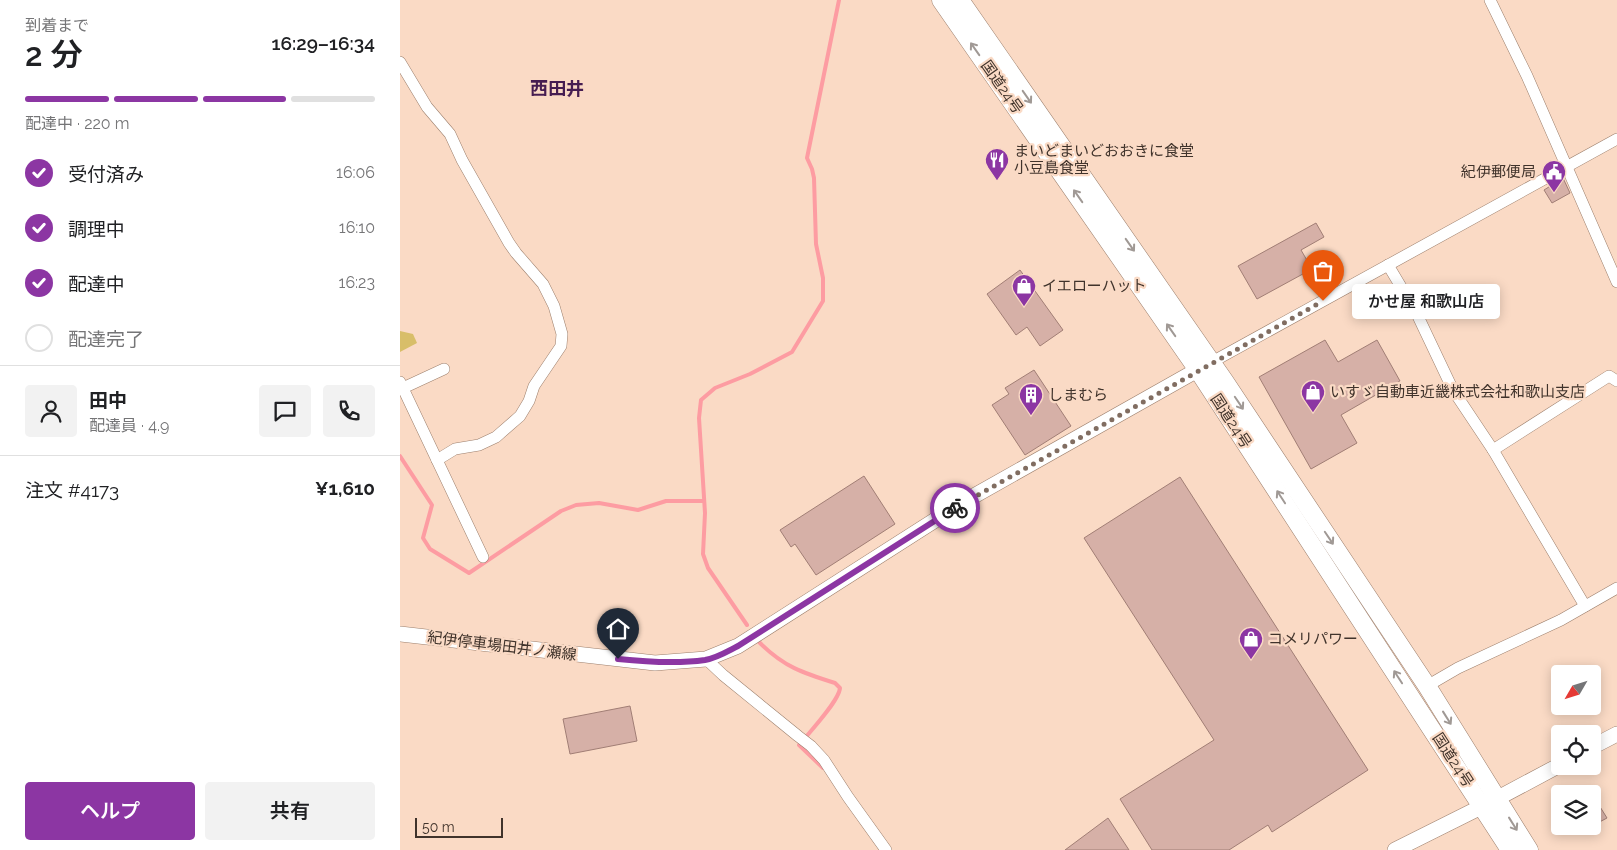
<!DOCTYPE html>
<html lang="ja">
<meta charset="utf-8">
<style>
:root{--surface:#fff;--page:#f2f2f2;--text:#202124;--muted:#757577;--line:#e0e0e0;--accent:#8c36a3}
body{margin:0;font-family:Raleway,"Noto Sans JP",sans-serif;background:var(--page);color:var(--text);height:100vh;display:flex;flex-direction:column;font-size:19px;white-space:nowrap}
*{box-sizing:border-box;margin:0}
p{font-size:16px;color:var(--muted)}
.icon{flex:none;width:28px;height:28px;fill:none;stroke:currentColor;stroke-width:2;stroke-linecap:round;stroke-linejoin:round}
.map{position:relative;flex:1;overflow:hidden}
.side{display:flex;flex-direction:column;background:var(--surface);width:400px}
.side>*{flex:none}
.needle{width:32px;rotate:231deg}
.controls{position:absolute;left:1151px;top:665px;display:grid;gap:10px}
.controls a{display:grid;place-items:center;width:50px;height:50px;border-radius:5px;background:var(--surface);box-shadow:0 2px 12px #0003;font-size:25px}
.scale{position:absolute;left:15px;bottom:12px;width:88px;box-sizing:border-box;padding-left:5px;border:2px solid #40332b;border-top:0;font-size:14px;line-height:18px;white-space:nowrap;color:#40332b;-webkit-text-stroke:4px #fadac5;paint-order:stroke}
.pin{position:absolute;display:grid;place-items:center;width:42px;height:42px;color:#fff;margin:-51px -21px;border-radius:50% 50% 50% 0;rotate:-45deg;box-shadow:0 0 5px #0007}
.pin .icon{rotate:45deg}
.courier{position:absolute;display:grid;place-items:center;width:50px;height:50px;margin:-25px;border:4px solid #8c36a3;border-radius:50%;background:#fff;color:#222;box-shadow:0 1px 6px #0007}
.bubble{position:absolute;height:35px;border-radius:5px;background:var(--surface);box-shadow:0 2px 12px #0003;font-size:16px;font-weight:600;line-height:35px;text-align:center}
.headline em{font-style:normal;font-weight:600}
.headline div{display:flex;flex-direction:column-reverse}
.headline{display:flex;align-items:center;justify-content:space-between;height:85px;padding:0 25px}
h1{font-size:32px;font-weight:600;line-height:38px}
.bar{display:grid;grid-template-columns:repeat(4,1fr);gap:8px 5px;align-content:center;height:60px;padding:0 25px}
.bar i{height:6px;border-radius:4px;background:var(--line)}
.bar .current{background:var(--accent)}
.bar p{grid-column:span 4}
.line{display:flex;align-items:center;gap:12px;padding:0 25px;border-top:1px solid var(--line)}
.line div{flex:1}
.round{display:grid;place-items:center;flex:none;width:52px;height:52px;border-radius:5px;background:var(--page)}
ol{padding:0 25px;list-style:none}
li{display:flex;align-items:center;gap:15px;height:55px}
li p{margin-inline-start:auto}
li .icon{padding:5px;border-radius:50%;background:var(--accent);color:#fff;stroke-width:4}
li:last-child{color:var(--muted)}
li i{width:28px;height:28px;border:2px solid var(--line);border-radius:50%}
.action{display:flex;gap:10px;margin-top:auto;padding:10px 25px}
.action a{flex:1;height:58px;border-radius:5px;background:var(--accent);color:#fff;font-size:20px;font-weight:600;line-height:58px;text-align:center}
.action a+a{background:var(--page);color:var(--text)}
main{display:flex;flex:1;min-height:0}
.map>svg:first-child{display:block}
.green{fill:#d8be69}
.lines{fill:none;stroke-linecap:round;stroke-linejoin:round}
.stream{stroke:#fd9ca2;stroke-width:4}
.building{fill:#d6b0a7;stroke:#a17e75}
.minor-casing{stroke:#9c7f6c;stroke-width:12}
.major-casing{stroke:#9c7f6c;stroke-width:16}
.highway-casing{stroke:#9c7f6c;stroke-width:19}
.minor{stroke:#fff;stroke-width:11}
.major{stroke:#fff;stroke-width:15}
.highway{stroke:#fff;stroke-width:18}
.oneway{stroke:#a09995}
.done{stroke:#816d61;stroke-width:5;stroke-dasharray:0 9}
.route{stroke:#8c36a3;stroke-width:6}
.labels{text-anchor:middle;dominant-baseline:central;stroke-width:4.5;stroke-linejoin:round;paint-order:stroke}
.street-label{font-size:15px;fill:#40332b;stroke:#fadac5}
.poi-label{font-size:15px;fill:#40332b;stroke:#fadac5;text-anchor:start}
.quarter-label{font-size:18px;font-weight:bold;fill:#461d51;stroke:#fadac5}
</style>
<main>
<section class="side">
<div class="headline"><div><h1>2 分</h1><p>到着まで</p></div><em>16:29–16:34</em></div>
<div class="bar"><i class="current"></i><i class="current"></i><i class="current"></i><i></i><p>配達中 · 220 m</p></div>
<ol>
<li><svg class="icon" aria-label="check" viewBox="0 0 24 24"><path d="M5 12l5 5 9-10"/></svg>受付済み<p>16:06</p></li>
<li><svg class="icon" aria-label="check" viewBox="0 0 24 24"><path d="M5 12l5 5 9-10"/></svg>調理中<p>16:10</p></li>
<li><svg class="icon" aria-label="check" viewBox="0 0 24 24"><path d="M5 12l5 5 9-10"/></svg>配達中<p>16:23</p></li>
<li><i></i>配達完了</li>
</ol>
<div class="line" style="height:90px"><a class="round"><svg class="icon" aria-label="person" viewBox="0 0 24 24"><circle cx="12" cy="8" r="4"/><path d="M4 21q1-7 8-7t8 7"/></svg></a><div><b>田中</b><p>配達員 · 4.9</p></div><a class="round"><svg class="icon" aria-label="chat" viewBox="0 0 24 24"><path d="M4 5h16v11H9l-5 4z"/></svg></a><a class="round"><svg class="icon" aria-label="phone" viewBox="0 0 24 24"><path d="M5 4h4l2 5-3 2q2 4 5 5l2-3 5 2v4C11 20 4 13 5 4z"/></svg></a></div>
<div class="line" style="height:65px"><div>注文 #4173</div><b>¥1,610</b></div>
<div class="action"><a>ヘルプ</a><a>共有</a></div>
</section>
<div class="map">
<svg width="1217" height="850" viewBox="0 0 1217 850">
<rect width="100%" height="100%" fill="#fadac5"/>
<path class="green" d="M0,331L13,334L17,343L0,352Z"/>
<g class="lines">
<g class="stream">
<path d="M0,456L32,505L23,538L30,549L69,573L161,511L176,505L199,503L238,510L266,501H304"/>
<path d="M347,625L308,568L303,554L305,513L299,418L301,400L315,388L350,374L392,352L423,301V278L416,244L414,178L412,169L407,158L439,0"/>
<path d="M359,642C384,667 403,673 435,683L440,688C439,701 409,733 399,745L423,768"/>
</g>
</g>
<g class="building">
<path d="M1163,178L1170,193L1152,203L1144,190Z"/>
<path d="M916,223L924,237L901,250L912,269L857,299L838,266Z"/>
<path d="M620,270L663,330L640,346L627,327L616,335L587,294Z"/>
<path d="M925,340L938,362L977,340L1000,381L941,415L957,443L911,469L859,377Z"/>
<path d="M634,370L671,426L625,455L592,405L609,394L605,388Z"/>
<path d="M464,476L495,524L416,575L395,544L391,547L380,530Z"/>
<path d="M780,477L968,770L872,832L868,825L829,850H752L720,799L814,740L684,538Z"/>
<path d="M230,706L237,741L170,754L163,719Z"/>
<path d="M1192,794L1207,818L1192,826Z"/>
<path d="M708,818L729,850H665Z"/>
</g>
<g class="lines">
<g class="minor-casing">
<g id="minor">
<path d="M1090,0L1127,76L1217,282"/>
<path d="M0,62L27,107L50,134L62,160L109,243L116,253L143,284L154,306L162,334L161,346L134,386L129,401L120,416L96,437L79,445L55,449L37,460"/>
<path d="M988,265L1016,312L1053,390L1093,450L1185,606"/>
<path d="M812,362L1217,139"/>
<path d="M0,382L83,557"/>
<path d="M3,388L44,369"/>
<path d="M1093,450L1209,376L1217,381"/>
<path d="M306,659L323,675L398,736L411,746L424,760L448,797L486,850"/>
<path d="M1027,686L1058,668L1161,620L1217,588"/>
</g>
</g>
<g class="major-casing">
<g id="major">
<path d="M0,634L255,663L306,659L338,646L565,501L808,364"/>
<path d="M1192,747L1217,734"/>
<path d="M995,850L1083,806L1160,765"/>
</g>
</g>
<g class="highway-casing">
<g id="highway">
<path d="M541,0L798,370L1110,850"/>
<path d="M560,0L825,382L1027,686L1129,850"/>
</g>
</g>
<use href="#minor" class="minor"/>
<use href="#major" class="major"/>
<use href="#highway" class="highway"/>
</g>
<defs><path id="oneway-shaft" d="M-6 0H5M1.5-3L5.5 0L1.5 3" fill="none" stroke-width="1.6" stroke-linecap="round" stroke-linejoin="round" transform="scale(1.25)"/></defs>
<g class="oneway">
<use href="#oneway-shaft" transform="translate(575 49) rotate(-125)"/>
<use href="#oneway-shaft" transform="translate(627 97) rotate(55)"/>
<use href="#oneway-shaft" transform="translate(678 196) rotate(-125)"/>
<use href="#oneway-shaft" transform="translate(730 245) rotate(55)"/>
<use href="#oneway-shaft" transform="translate(771 330) rotate(-125)"/>
<use href="#oneway-shaft" transform="translate(839 403) rotate(56)"/>
<use href="#oneway-shaft" transform="translate(881 497) rotate(-123)"/>
<use href="#oneway-shaft" transform="translate(929 538) rotate(56)"/>
<use href="#oneway-shaft" transform="translate(998 677) rotate(-123)"/>
<use href="#oneway-shaft" transform="translate(1047 718) rotate(58)"/>
<use href="#oneway-shaft" transform="translate(1113 824) rotate(58)"/>
</g>
<g class="lines">
<path class="done" d="M555,508L923,301"/>
<path class="route" d="M218,659C247,662 277,664 305,660C317,658 328,651 338,646L555,508"/>
</g>
<defs>
<g id="restaurant-pin" transform="scale(1.25)"><path d="M0 17L-7.5 6A9.5 9.5 0 1 1 7.5 6Z" fill="#8c36a3" stroke="#fadac5"/><path d="M-5-6h1v4h1v-4h1v4h1v-4h1v5L-1.5 .5V6h-2V.5L-5-1ZM5-6V6H3V1.5H1.5Q1.5-4 5-6Z" fill="#fff"/></g>
<g id="civic-pin" transform="scale(1.25)"><path d="M0 17L-7.5 6A9.5 9.5 0 1 1 7.5 6Z" fill="#8c36a3" stroke="#fadac5"/><path d="M-.6-6.5H3V-4.5H.6V-3L4-1V1h2V6H-6V1h2V-1L-.6-3ZM-1.2 2.5V6h2.4V2.5Z" fill="#fff"/></g>
<g id="shop-pin" transform="scale(1.25)"><path d="M0 17L-7.5 6A9.5 9.5 0 1 1 7.5 6Z" fill="#8c36a3" stroke="#fadac5"/><path d="M-5-2.5h2.3a2.7 3.5 0 0 1 5.4 0H5L5.5 6h-11ZM-1.5-2.5h3a1.5 2.3 0 0 0-3 0Z" fill="#fff"/></g>
<g id="building-pin" transform="scale(1.25)"><path d="M0 17L-7.5 6A9.5 9.5 0 1 1 7.5 6Z" fill="#8c36a3" stroke="#fadac5"/><path d="M-4-6H4V6H1V3H-1V6H-4ZM-2.5-4.3h1.7v1.8h-1.7ZM.8-4.3h1.7v1.8H.8ZM-2.5-1h1.7V.8h-1.7ZM.8-1h1.7V.8H.8Z" fill="#fff"/></g>
</defs>
<g fill-rule="evenodd">
<use href="#restaurant-pin" x="597" y="160"/>
<use href="#civic-pin" x="1154" y="172"/>
<use href="#shop-pin" x="624" y="286"/>
<use href="#shop-pin" x="913" y="392"/>
<use href="#building-pin" x="631" y="395"/>
<use href="#shop-pin" x="851" y="639"/>
</g>
<g class="labels">
<g class="street-label">
<text transform="translate(602 87) rotate(55)">国道24号</text>
<text transform="translate(831 421) rotate(57)">国道24号</text>
<text transform="translate(102 646) rotate(7)">紀伊停車場田井ノ瀬線</text>
<text transform="translate(1053 760) rotate(57)">国道24号</text>
</g>
<g class="poi-label">
<text x="614" y="151">まいどまいどおおきに食堂<tspan x="614" dy="17">小豆島食堂</tspan></text>
<text x="1136" y="172" text-anchor="end">紀伊郵便局</text>
<text x="642" y="286">イエローハット</text>
<text x="930" y="392">いすゞ自動車近畿株式会社和歌山支店</text>
<text x="648" y="395">しまむら</text>
<text x="868" y="639">コメリパワー</text>
</g>
<g class="quarter-label">
<text x="157" y="88">西田井</text>
</g>
</g>
</svg>
<div class="controls">
<a><svg class="needle" viewBox="-14 -14 28 28"><path d="M0-13l5 13h-10z" fill="#e53935"/><path d="M0 13l5-13h-10z" fill="#757577"/></svg></a>
<a><svg class="icon" aria-label="locate" viewBox="0 0 24 24"><circle cx="12" cy="12" r="6"/><path d="M12 2v4M12 18v4M2 12h4M18 12h4"/></svg></a>
<a><svg class="icon" aria-label="layers" viewBox="0 0 24 24"><path d="M12 4l9 5-9 5-9-5zM3 14l9 5 9-5"/></svg></a>
</div>
<div class="scale">50 m</div>
<div class="pin" style="left:923px;top:301px;background:#ea580c"><svg class="icon" aria-label="bag" viewBox="0 0 24 24"><path d="M5 8h14l-1 12H6zM9 8a3 3 0 0 1 6 0"/></svg></div>
<div class="pin" style="left:218px;top:659px;background:#1f2937"><svg class="icon" aria-label="home" viewBox="0 0 24 24"><path d="M3 11l9-7 9 7M6 9v11h12V9"/></svg></div>
<div class="courier" style="left:555px;top:508px"><svg class="icon" aria-label="bike" viewBox="0 0 24 24"><circle cx="6" cy="16" r="4"/><circle cx="18" cy="16" r="4"/><path d="M6 16l4-8h5l3 8M10 8l3 8H6M13 5h3"/></svg></div>
<div class="bubble" style="left:952px;top:284px;width:148px">かせ屋 和歌山店</div>
</div>
</main>
